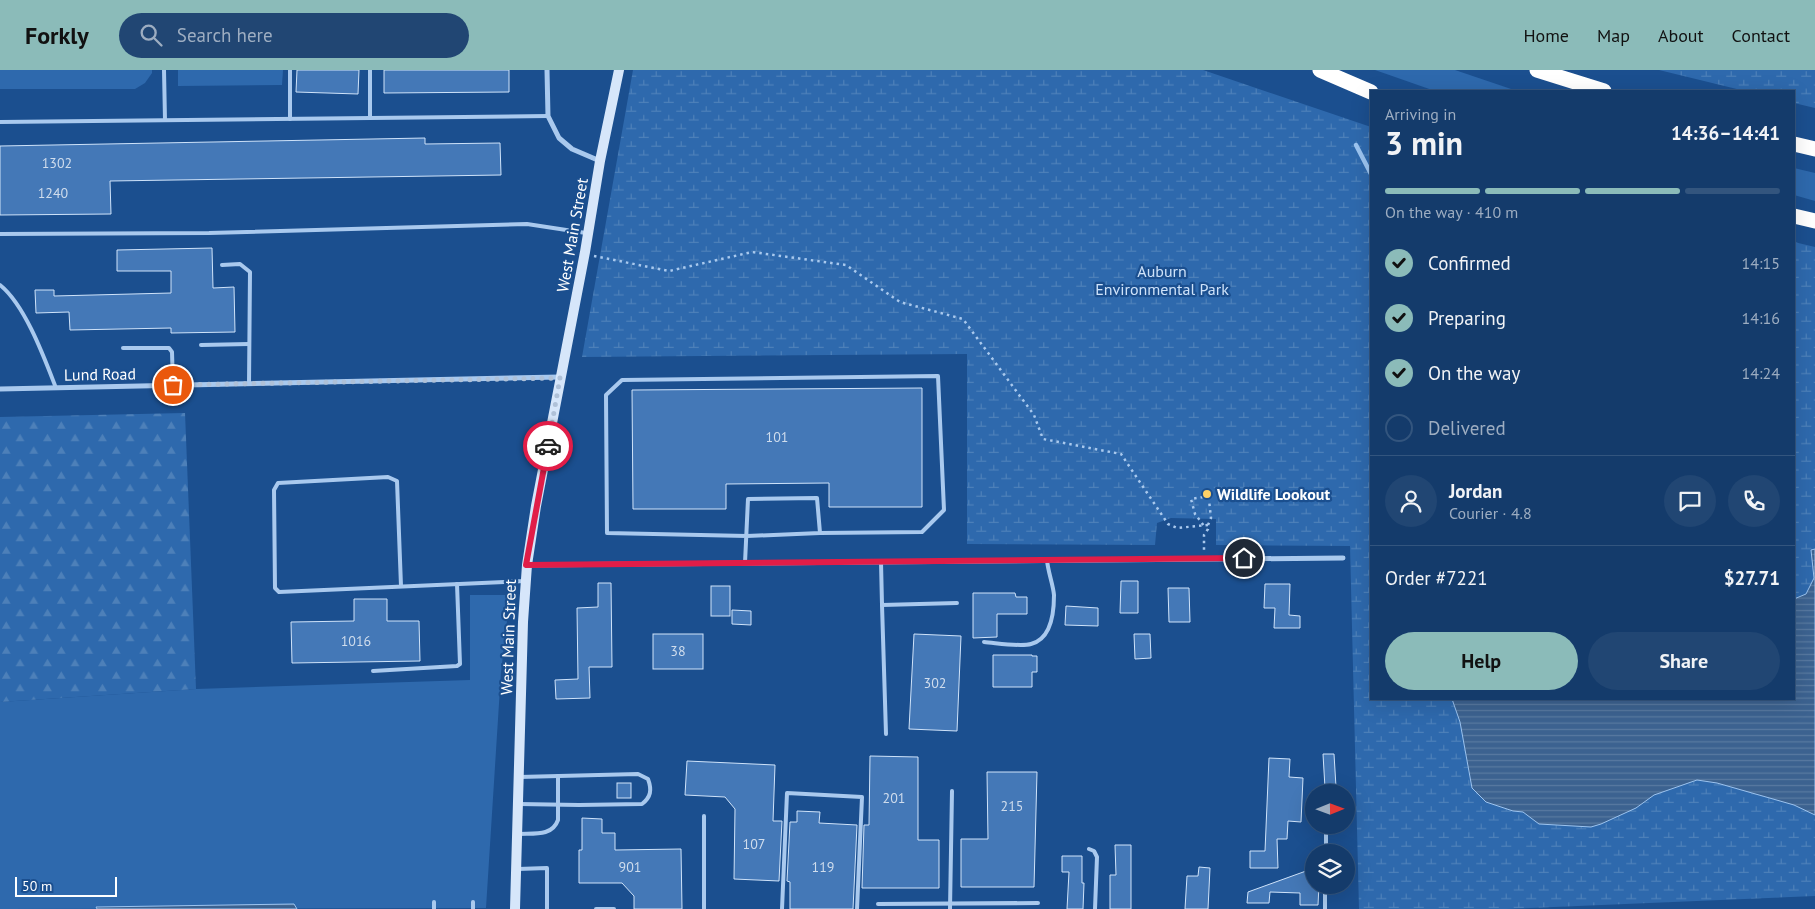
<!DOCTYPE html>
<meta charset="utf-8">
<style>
:root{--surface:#143b6b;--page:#214673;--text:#f1f3f6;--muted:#9dadc1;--line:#33557e;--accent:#8bbbb9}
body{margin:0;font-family:"PT Sans",sans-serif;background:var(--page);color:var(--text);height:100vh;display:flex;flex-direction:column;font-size:19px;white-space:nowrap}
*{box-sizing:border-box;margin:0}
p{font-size:16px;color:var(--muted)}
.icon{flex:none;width:28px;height:28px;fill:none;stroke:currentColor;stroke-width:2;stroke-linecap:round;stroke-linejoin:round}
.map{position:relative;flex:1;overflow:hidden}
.side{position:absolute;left:1370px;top:20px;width:425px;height:610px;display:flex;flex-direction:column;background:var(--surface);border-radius:0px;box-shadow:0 5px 20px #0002,0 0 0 1px var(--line)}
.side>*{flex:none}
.needle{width:32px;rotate:89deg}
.fabs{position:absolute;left:1305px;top:714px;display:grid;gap:10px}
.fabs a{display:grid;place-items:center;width:50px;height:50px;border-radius:50%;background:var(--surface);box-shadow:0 5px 20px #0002,0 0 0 1px var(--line);font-size:25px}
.scale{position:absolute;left:15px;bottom:12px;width:102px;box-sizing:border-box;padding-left:5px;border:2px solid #fff;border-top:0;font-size:14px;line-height:18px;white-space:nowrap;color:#fff;-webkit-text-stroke:4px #1b4f8f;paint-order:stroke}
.pin{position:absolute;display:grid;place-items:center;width:42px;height:42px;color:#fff;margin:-21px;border:2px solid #fff;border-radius:50%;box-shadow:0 1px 5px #0007}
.courier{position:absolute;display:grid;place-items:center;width:50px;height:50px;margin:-25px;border:4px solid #e11d48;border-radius:50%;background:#fff;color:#222;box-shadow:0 1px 6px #0007}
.summary em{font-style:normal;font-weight:600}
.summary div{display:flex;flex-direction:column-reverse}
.summary{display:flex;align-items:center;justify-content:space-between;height:85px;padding:0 15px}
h1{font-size:32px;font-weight:600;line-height:38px}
.bar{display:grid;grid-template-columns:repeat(4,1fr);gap:8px 5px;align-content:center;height:60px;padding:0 15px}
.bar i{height:6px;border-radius:4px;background:var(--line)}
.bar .selected{background:var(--accent)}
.bar p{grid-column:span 4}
.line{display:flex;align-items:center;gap:12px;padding:0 15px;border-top:1px solid var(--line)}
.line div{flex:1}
.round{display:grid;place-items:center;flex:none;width:52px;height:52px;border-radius:26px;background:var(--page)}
ol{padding:0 15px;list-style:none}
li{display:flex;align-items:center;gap:15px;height:55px}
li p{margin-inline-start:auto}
li .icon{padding:5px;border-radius:50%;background:var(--accent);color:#111;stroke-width:4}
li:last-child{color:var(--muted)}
li i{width:28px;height:28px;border:2px solid var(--line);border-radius:50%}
.cta{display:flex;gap:10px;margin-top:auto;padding:10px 15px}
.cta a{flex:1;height:58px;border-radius:30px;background:var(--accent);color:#111;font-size:20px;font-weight:600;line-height:58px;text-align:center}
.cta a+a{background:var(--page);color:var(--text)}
header{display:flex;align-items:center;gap:30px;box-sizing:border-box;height:70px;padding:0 25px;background:var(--accent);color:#111}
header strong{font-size:24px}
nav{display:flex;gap:28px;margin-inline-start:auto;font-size:18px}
.search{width:350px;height:45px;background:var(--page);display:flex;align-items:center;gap:12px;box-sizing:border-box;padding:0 18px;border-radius:28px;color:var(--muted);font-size:19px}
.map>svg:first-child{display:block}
.green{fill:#2e69ad}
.forest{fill:url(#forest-firs)}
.wetland{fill:url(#wetland-marsh)}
.water{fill:url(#water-rules);stroke:#9cc4f0}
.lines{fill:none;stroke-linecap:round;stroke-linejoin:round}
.stream{stroke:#9cc4f0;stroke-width:4.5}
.building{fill:#4478b7;stroke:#cfe3fa}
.path{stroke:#a9c9ee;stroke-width:2.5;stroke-dasharray:2.5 4;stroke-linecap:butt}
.service{stroke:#a9c9ee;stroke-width:4}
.minor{stroke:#a9c9ee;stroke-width:5}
.secondary{stroke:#d6e6fa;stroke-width:10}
.motorway{stroke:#fff;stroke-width:15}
.done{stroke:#afc1d8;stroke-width:5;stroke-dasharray:0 9}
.route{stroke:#e11d48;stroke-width:6}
.poi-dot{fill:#ffd166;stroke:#1b4f8f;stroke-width:2}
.labels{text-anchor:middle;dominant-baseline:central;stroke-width:4.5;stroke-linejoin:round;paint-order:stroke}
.number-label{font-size:14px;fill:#d0dded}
.street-label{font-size:16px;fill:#fff;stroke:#1b4f8f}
.park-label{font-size:16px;fill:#cfe3fa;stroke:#1b4f8f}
.poi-label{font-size:16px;font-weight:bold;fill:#fff;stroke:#1b4f8f;text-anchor:start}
</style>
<header>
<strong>Forkly</strong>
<div class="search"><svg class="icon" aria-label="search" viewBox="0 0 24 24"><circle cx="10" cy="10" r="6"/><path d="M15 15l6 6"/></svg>Search here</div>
<nav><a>Home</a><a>Map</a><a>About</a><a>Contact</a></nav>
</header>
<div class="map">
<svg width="1815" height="839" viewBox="0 0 1815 839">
<defs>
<pattern id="forest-firs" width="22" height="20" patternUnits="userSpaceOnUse" patternTransform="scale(1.25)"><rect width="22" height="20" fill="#2e69ad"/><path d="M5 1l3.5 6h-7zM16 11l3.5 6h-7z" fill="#4d80b9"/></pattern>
<pattern id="wetland-marsh" width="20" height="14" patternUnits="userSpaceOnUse" patternTransform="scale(1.25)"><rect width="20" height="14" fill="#2e69ad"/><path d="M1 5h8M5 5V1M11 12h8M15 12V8" fill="none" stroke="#4d80b9"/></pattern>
<pattern id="water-rules" width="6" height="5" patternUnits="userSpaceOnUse" patternTransform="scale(1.25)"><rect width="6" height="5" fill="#3c6290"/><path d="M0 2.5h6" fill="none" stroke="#597aa1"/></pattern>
</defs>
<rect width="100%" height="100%" fill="#1b4f8f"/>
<g class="green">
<path d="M0,0H152V3L145,13L135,19H0Z"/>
<path d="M178,0H283L282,15L178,16Z"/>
<path d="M1375,0H1455L1517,21H1435Z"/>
<path d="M1794,98L1815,103V131L1794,125Z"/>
<path d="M470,525H510L501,602L486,838L0,839V632L196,619L470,610Z"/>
</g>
<path class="forest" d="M185,343L196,619L0,632V347Z"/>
<g class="wetland">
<path d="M633,0H1203L1371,57V629H1452L1460,652L1470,709L1513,741L1523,742L1539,754H1601L1636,738L1654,725L1697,710L1717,713L1794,735L1815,745V826L1506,839H1359L1350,476L1216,475V449L1171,448L1157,453L1155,475L967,474V284L582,287Z"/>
<path d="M1659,0H1815V38L1794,33V21H1745Z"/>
<path d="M1794,172L1815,177V479L1811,480L1814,508L1806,524L1794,529Z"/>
</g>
<g class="water">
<path d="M1815,479V745L1794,735L1717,713L1697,710L1654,725L1636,738L1601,754L1591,757L1539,754L1523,742L1513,741L1486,732L1472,718L1460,652L1452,629H1794V529L1806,524L1814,508L1811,480Z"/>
<path d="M294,834L297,839H97L96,837Z"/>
</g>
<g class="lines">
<path class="stream" d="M1356,75L1371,104"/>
</g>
<g class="building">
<path d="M297,0H359L358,24L296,22Z"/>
<path d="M384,0H509V22L384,23Z"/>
<path d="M425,68V74L500,73L501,105L110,111L111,144L0,145V76Z"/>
<path d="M212,178L213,218L234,217L235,262L171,263V258L70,260L69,242L36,243L35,220H54V226L171,223V201H117V180Z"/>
<path d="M922,318V437H829V413L726,414V439H633L632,320Z"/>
<path d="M1121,511H1138V543H1120Z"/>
<path d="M598,513H611L612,597H589L590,628L556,629L555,610L578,609L577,538L598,537Z"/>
<path d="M1265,514H1290L1289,545L1300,546V558H1274L1275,538H1264Z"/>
<rect x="711" y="516" width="19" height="30"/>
<path d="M1168,518H1189L1190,552H1169Z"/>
<path d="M973,523H1015L1016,527H1027V544H997V567L973,568Z"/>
<path d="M354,529H387V551H419L420,591L292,593L291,552L354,551Z"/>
<path d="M1066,536L1098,538V556L1065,555Z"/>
<path d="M732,540L751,541V555L732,554Z"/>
<rect x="653" y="564" width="50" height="35"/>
<path d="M914,564L961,566L957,661L909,659Z"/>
<path d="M1134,564H1150L1151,588L1135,589Z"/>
<path d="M993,585H1032V586H1037V602H1032V617H993Z"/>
<path d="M1323,684H1334L1336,717L1325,718Z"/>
<path d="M870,686L918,687V770H939V818H862L864,755H869Z"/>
<path d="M1269,688L1290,689L1289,707L1303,708L1301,752L1288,751L1287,769H1277L1278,798H1250V781H1265Z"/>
<path d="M687,691L775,695L773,751H782L779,811L734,809L735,739L725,727L685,725Z"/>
<path d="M987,702H1037L1034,817H961V769H988Z"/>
<rect x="617" y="713" width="14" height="15"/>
<path d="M797,741L820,742L819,753L857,755L853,839H790V812L787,811L790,752H797Z"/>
<path d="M582,748L602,749V763H615V780L681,779L682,839H634V826L622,813H579V780H582Z"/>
<path d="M1115,775H1131V839H1110V805H1116Z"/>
<path d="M1062,786H1082V813H1084L1083,839H1067L1069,802H1062Z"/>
<path d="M1199,797L1210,798L1208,839H1185L1187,806H1198Z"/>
<path d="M1306,801L1314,802V815H1319L1318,835H1300V823L1270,822L1269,833H1247L1248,822Z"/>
</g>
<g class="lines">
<g class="path">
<path d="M594,186L669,201L752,182L846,195L900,232L963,249L1034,345L1043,369L1121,384L1168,454L1177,458L1208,455V459L1204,465V481"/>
<path d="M1203,427L1191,429L1195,444L1204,456"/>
<path d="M1208,455L1211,448L1209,430"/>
</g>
<g class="service">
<path d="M164,0L165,50"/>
<path d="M370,0V48"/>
<path d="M290,49V0"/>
<path d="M0,52L548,46"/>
<path d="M0,164L209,163L527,154L586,163"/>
<path d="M222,195L240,194L250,202L249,314"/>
<path d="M0,215C25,235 44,287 56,318"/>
<path d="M201,275L249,274"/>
<path d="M123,278H169L172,282L173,315"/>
<path d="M881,492L882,535L957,533"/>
<path d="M745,493L748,429L817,428L820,463L922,462L944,440L938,306L622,310L606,325L607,463L747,466L820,463"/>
<path d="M401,516L397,411L388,407L278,413L274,420L275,518L279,522L525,511"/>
<path d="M882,535L886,664"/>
<path d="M984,572C997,573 1020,577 1031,574C1051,569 1054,542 1054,525C1053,514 1048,502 1047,490"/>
<path d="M373,601L457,596L460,594L457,514"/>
<path d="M519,707L638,704L648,709C652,720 651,727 642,734L579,735L519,734"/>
<path d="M518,764C533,763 552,767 558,750V706"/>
<path d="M1089,779L1094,781L1097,787L1095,839"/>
<path d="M1326,782V755"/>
<path d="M518,799L547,798V839"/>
<path d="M473,832V839"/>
<path d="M878,834L1038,833"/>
<path d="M434,839V832"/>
<path d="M596,839H614"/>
<path d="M704,839V746"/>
<path d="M782,839L787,723L862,727L857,839"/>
<path d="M950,839L952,721"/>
<path d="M1325,839V815"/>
</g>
<g class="minor">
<path d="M547,0L548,46L559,68L572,79L600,91"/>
<path d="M0,319L560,307"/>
<path d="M527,495L1343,488"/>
</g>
<path class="secondary" d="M515,839L523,552L527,495L536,436L585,182L600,91L619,0"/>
<g class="motorway">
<path d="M1320,0L1371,22"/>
<path d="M1537,0L1604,21"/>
<path d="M1794,74L1815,79"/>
<path d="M1794,146L1815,151"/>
</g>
</g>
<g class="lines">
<path class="done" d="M173,315L560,308L548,376"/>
<path class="route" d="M548,376L526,495L1244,488"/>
</g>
<circle class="poi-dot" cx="1207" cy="424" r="5"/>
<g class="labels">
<g class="number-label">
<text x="57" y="93">1302</text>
<text x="53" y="123">1240</text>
<text x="777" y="367">101</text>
<text x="356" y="571">1016</text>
<text x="678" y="581">38</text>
<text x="935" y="613">302</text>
<text x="894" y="728">201</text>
<text x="1012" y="736">215</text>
<text x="754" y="774">107</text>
<text x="630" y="797">901</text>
<text x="823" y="797">119</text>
</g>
<g class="street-label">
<text transform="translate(572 165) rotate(-80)">West Main Street</text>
<text transform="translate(100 304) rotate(-1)">Lund Road</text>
<text transform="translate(508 567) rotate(-88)">West Main Street</text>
</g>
<g class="park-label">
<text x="1162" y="201">Auburn<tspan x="1162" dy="18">Environmental Park</tspan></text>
</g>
<g class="poi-label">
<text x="1217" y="424">Wildlife Lookout</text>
</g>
</g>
</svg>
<div class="fabs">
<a><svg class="needle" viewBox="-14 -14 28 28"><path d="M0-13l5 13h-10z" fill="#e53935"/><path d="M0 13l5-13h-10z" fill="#9dadc1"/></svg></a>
<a><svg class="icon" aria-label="layers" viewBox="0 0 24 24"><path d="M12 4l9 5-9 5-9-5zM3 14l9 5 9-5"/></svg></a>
</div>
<div class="scale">50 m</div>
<div class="pin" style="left:173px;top:315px;background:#ea580c"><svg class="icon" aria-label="bag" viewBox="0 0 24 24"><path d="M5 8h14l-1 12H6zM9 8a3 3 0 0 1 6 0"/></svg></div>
<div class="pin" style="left:1244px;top:488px;background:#1f2937"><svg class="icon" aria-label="home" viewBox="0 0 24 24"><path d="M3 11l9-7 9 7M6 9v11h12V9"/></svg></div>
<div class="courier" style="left:548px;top:376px"><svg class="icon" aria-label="car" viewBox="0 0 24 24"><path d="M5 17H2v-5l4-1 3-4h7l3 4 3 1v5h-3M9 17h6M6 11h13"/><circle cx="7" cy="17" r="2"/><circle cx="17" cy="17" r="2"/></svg></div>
<section class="side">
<div class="summary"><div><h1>3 min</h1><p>Arriving in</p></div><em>14:36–14:41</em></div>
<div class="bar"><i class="selected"></i><i class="selected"></i><i class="selected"></i><i></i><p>On the way · 410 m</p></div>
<ol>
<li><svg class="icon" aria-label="check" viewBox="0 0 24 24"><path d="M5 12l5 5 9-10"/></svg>Confirmed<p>14:15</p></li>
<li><svg class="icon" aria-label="check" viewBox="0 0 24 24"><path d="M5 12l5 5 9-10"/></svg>Preparing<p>14:16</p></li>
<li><svg class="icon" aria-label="check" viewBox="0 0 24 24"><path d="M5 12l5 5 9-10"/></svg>On the way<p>14:24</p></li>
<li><i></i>Delivered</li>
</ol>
<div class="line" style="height:90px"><a class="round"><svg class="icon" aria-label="person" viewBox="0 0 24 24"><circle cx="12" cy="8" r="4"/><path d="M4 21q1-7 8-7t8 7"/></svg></a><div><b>Jordan</b><p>Courier · 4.8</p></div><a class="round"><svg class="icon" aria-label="chat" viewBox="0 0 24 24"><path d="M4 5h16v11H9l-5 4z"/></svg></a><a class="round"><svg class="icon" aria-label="phone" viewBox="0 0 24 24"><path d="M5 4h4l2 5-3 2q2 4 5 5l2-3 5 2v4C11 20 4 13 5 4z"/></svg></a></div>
<div class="line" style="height:65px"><div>Order #7221</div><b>$27.71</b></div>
<div class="cta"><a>Help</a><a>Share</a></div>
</section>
</div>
